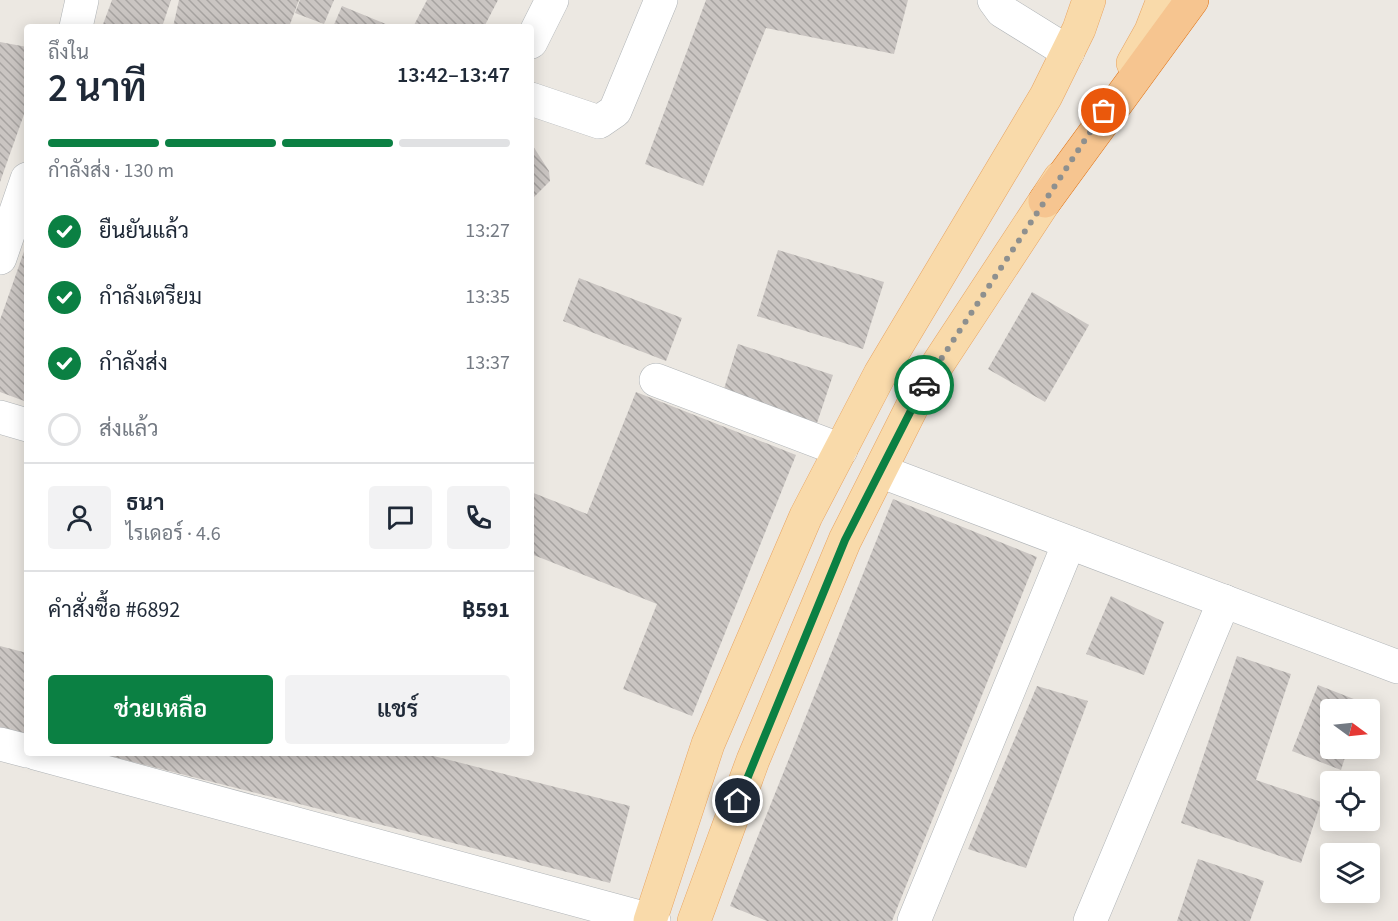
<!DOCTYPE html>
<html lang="th">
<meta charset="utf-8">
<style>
:root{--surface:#fff;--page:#f2f2f3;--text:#1f2937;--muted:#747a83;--line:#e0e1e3;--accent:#0b8043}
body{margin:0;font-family:"Source Sans 3",Sarabun,sans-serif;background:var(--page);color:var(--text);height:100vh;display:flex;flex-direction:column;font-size:22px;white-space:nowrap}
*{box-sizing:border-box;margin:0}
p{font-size:20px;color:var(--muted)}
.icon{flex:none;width:33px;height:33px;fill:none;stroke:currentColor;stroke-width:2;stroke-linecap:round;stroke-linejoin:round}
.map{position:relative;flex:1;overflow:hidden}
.details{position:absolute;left:24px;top:24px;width:510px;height:732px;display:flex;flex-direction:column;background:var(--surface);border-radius:6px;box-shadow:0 3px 15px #0003}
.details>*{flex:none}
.needle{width:39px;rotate:105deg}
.fabs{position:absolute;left:1320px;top:699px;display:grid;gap:12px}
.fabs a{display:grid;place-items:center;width:60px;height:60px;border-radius:6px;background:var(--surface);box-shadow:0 3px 15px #0003;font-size:30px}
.pin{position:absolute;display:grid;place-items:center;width:51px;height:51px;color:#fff;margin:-26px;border:3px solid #fff;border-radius:50%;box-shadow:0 2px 6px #0007}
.courier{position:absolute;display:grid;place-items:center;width:60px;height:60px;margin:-30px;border:4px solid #0b8043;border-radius:50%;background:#fff;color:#222;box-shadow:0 2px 8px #0007}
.summary em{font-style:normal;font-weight:600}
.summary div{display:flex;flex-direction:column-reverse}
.summary{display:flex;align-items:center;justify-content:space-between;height:102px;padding:0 24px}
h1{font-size:39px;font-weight:600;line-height:45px}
.bar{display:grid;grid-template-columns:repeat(4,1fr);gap:9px 6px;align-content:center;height:72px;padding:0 24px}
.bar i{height:8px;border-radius:4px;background:var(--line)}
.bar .selected{background:var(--accent)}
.bar p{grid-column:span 4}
.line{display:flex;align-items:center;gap:15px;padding:0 24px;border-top:2px solid var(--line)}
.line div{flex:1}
.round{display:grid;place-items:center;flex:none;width:63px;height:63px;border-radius:6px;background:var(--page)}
ol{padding:0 24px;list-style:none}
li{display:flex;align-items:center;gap:18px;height:66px}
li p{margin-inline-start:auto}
li .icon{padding:6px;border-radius:50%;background:var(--accent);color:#fff;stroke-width:4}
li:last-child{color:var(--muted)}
li i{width:33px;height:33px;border:3px solid var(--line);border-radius:50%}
.button{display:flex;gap:12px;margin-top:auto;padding:12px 24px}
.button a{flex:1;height:69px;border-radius:6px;background:var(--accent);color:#fff;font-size:24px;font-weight:600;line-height:69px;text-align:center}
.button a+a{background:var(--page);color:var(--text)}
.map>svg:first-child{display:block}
.building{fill:url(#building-back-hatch)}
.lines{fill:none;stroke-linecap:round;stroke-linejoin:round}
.minor-casing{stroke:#b0b4b7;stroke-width:34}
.major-casing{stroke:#e8a360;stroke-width:34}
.highway-casing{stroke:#e06f0f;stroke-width:34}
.minor{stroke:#fff;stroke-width:33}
.major{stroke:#f9daaa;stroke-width:33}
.highway{stroke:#f6c590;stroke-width:33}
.done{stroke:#8e908f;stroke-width:6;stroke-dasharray:0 10.8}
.route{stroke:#0b8043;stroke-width:8}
</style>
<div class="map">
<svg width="1398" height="921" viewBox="0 0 1398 921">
<defs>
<pattern id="building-back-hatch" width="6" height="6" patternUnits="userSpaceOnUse" patternTransform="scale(1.5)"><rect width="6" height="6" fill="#cac5c2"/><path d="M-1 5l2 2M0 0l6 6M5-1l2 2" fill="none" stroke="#a7a3a1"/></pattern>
</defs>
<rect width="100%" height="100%" fill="#ece8e2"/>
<g class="building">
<path d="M112,0H171L162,27H102Z"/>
<path d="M179,0H299L289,27H173Z"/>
<path d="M300,0H334L324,24L295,13Z"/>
<path d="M427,0H498L484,27H413Z"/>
<path d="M706,0H908L894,54L766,28L703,186L645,164Z"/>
<path d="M342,6L393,27H333Z"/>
<path d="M0,42L27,47V106L0,182Z"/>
<path d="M531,143L549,171L550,181L531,200Z"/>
<path d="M27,243V402L0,392V320Z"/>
<path d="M778,250L884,282L863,349L757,316Z"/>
<path d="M579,278L682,318L666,361L563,321Z"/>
<path d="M1032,292L1089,325L1045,402L988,369Z"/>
<path d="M738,344L833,375L817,423L723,392Z"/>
<path d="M636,392L796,455L692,716L623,689L657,604L531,554V492L587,514Z"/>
<path d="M893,499L1037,557L892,921H767L730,906Z"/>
<path d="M1111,596L1164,622L1144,675L1086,654Z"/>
<path d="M0,646L27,653V735L0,728Z"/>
<path d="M1237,656L1291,674L1256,780L1321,802L1301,863L1181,823Z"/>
<path d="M1318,685L1364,703L1361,710H1330V748H1348L1341,770L1292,751Z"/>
<path d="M1037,686L1088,701L1026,868L968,849Z"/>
<path d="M422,753L630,806L610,883L102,754Z"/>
<path d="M1198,859L1264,881L1250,921H1177Z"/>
</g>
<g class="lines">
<g class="minor-casing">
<g id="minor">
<path d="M994,0L1002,11L1068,52"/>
<path d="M76,27L82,0"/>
<path d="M531,42L552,0"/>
<path d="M531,99L599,122L615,111L661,0"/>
<path d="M0,258L27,179"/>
<path d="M656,380L841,450"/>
<path d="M0,417L27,425"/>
<path d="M880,471L1398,667"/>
<path d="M0,744L27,751"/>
<path d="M35,753L654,921"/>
<path d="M914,921L1069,543"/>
<path d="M1090,921L1224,601"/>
</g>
</g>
<g class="major-casing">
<g id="major">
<path d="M1133,63L1151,31L1163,0"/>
<path d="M650,921L708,744L806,516L880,374L1046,96L1079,29L1089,0"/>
<path d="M694,921L753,760L845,540L920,391L1060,178"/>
</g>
</g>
<g class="highway-casing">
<path id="highway" d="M1045,201L1192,0"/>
</g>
<use href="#minor" class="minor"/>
<use href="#major" class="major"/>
<use href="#highway" class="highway"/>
</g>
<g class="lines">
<path class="done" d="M924,385L1104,111"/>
<path class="route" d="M738,801L845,540L924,385"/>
</g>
</svg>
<div class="fabs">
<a><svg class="needle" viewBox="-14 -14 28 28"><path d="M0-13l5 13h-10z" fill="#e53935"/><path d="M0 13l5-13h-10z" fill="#747a83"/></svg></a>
<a><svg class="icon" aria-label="locate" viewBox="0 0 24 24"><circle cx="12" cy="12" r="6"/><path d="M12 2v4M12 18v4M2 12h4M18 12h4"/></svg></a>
<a><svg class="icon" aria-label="layers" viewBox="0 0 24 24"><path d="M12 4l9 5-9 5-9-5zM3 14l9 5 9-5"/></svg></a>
</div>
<div class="pin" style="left:1104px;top:111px;background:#ea580c"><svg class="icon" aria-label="bag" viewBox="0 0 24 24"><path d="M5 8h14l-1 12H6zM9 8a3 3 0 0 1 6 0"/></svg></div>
<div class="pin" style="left:738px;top:801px;background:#1f2937"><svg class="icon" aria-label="home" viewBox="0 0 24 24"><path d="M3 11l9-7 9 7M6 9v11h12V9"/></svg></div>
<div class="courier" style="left:924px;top:385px"><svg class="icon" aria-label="car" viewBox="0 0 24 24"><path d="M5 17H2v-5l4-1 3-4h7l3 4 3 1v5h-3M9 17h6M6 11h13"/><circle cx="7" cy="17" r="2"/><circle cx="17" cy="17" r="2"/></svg></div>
<section class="details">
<div class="summary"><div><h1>2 นาที</h1><p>ถึงใน</p></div><em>13:42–13:47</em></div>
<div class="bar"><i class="selected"></i><i class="selected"></i><i class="selected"></i><i></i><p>กำลังส่ง · 130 m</p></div>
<ol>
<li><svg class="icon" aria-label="check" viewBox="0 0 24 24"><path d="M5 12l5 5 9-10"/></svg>ยืนยันแล้ว<p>13:27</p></li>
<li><svg class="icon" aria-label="check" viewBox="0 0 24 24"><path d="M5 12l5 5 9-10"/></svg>กำลังเตรียม<p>13:35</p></li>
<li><svg class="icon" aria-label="check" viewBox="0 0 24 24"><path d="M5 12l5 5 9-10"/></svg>กำลังส่ง<p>13:37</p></li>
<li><i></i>ส่งแล้ว</li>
</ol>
<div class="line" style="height:108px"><a class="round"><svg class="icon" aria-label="person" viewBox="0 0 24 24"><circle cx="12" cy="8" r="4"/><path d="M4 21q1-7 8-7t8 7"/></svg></a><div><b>ธนา</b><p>ไรเดอร์ · 4.6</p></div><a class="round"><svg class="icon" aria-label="chat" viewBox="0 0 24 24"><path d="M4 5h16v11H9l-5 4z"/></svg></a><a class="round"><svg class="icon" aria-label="phone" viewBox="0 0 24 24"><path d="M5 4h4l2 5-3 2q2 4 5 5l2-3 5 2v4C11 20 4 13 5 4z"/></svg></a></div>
<div class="line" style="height:78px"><div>คำสั่งซื้อ #6892</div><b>฿591</b></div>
<div class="button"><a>ช่วยเหลือ</a><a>แชร์</a></div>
</section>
</div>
